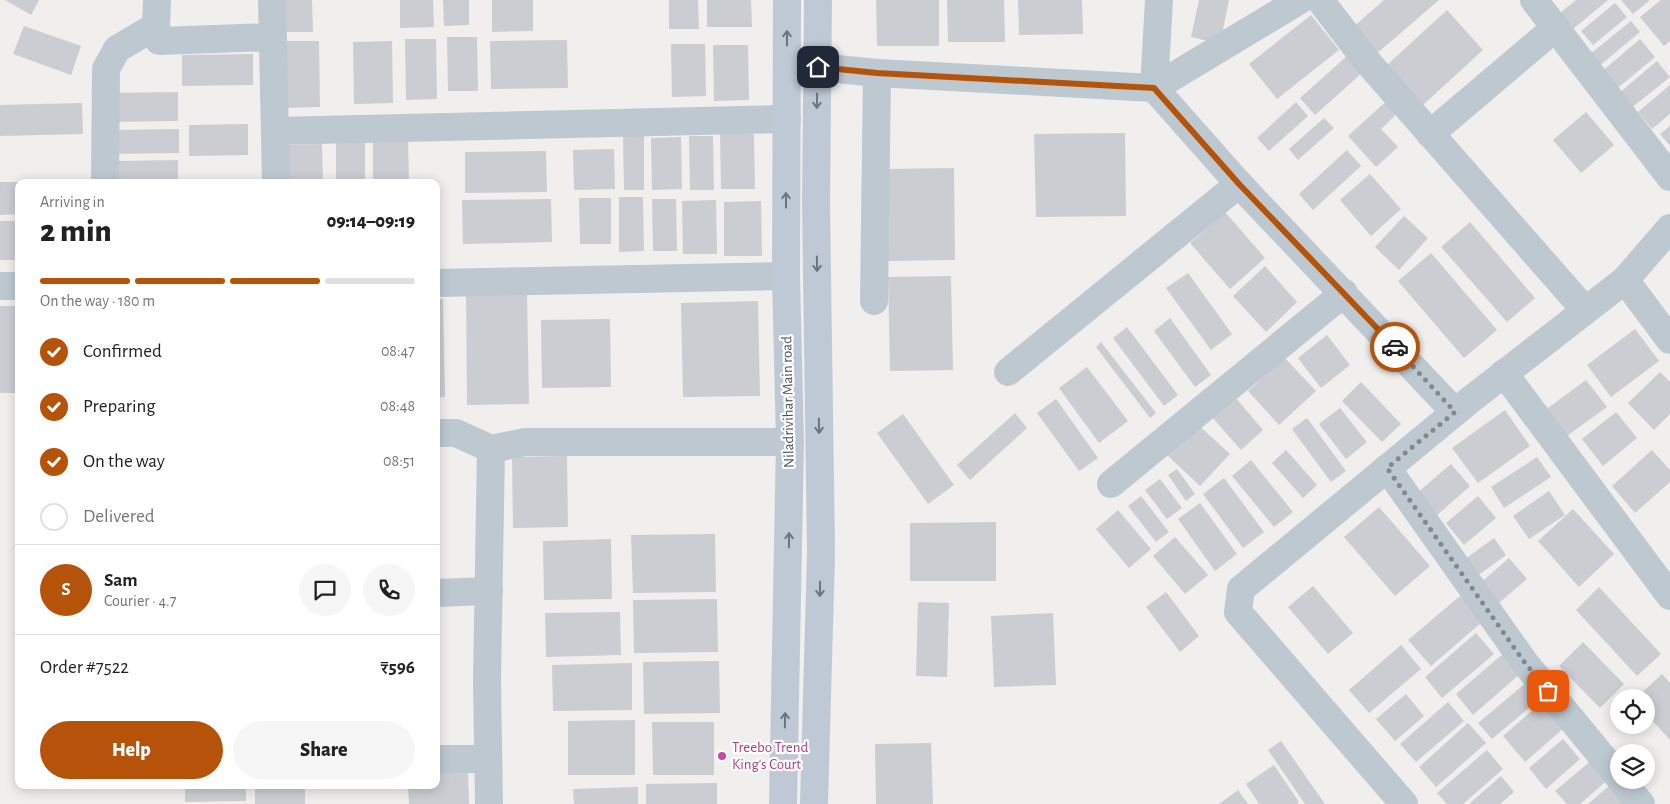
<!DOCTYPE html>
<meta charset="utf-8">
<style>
:root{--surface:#fff;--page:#f6f6f6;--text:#222;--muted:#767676;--line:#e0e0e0;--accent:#b45309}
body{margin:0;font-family:"Alegreya Sans",sans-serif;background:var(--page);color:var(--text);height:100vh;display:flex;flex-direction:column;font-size:19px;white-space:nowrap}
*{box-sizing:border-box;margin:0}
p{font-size:16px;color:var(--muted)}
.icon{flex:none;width:28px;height:28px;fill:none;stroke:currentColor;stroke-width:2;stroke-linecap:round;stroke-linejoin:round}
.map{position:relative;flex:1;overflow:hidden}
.drawer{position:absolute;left:15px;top:179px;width:425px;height:610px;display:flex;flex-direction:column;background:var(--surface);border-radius:10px;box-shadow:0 2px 12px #0003}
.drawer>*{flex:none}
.tools{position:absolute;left:1610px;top:689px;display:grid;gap:10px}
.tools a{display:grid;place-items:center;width:45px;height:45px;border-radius:50%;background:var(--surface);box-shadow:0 2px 12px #0003;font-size:25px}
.pin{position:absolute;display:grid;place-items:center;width:42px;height:42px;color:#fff;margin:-21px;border-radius:10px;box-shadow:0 2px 8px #0006}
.courier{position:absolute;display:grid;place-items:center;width:50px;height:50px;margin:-25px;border:4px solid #b45309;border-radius:50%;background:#fff;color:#222;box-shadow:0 1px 6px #0007}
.head em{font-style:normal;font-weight:800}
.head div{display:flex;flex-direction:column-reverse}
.head{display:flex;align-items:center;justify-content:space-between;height:85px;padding:0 25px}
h1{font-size:32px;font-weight:800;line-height:38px}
.bar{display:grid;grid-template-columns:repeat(4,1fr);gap:8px 5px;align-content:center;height:60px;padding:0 25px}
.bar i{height:6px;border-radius:4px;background:var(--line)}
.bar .on{background:var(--accent)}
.bar p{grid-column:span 4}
.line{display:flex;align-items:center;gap:12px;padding:0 25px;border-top:1px solid var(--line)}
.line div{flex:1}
.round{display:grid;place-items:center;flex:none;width:52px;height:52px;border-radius:26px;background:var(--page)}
ol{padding:0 25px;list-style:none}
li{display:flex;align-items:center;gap:15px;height:55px}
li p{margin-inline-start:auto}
li .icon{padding:5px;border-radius:50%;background:var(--accent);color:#fff;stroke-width:4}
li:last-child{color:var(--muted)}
li i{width:28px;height:28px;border:2px solid var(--line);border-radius:50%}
.primary-button{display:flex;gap:10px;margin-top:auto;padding:10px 25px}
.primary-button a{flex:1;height:58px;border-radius:30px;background:var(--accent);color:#fff;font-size:20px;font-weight:800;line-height:58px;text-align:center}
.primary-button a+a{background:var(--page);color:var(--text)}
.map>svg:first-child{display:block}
.building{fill:#cbcdd3}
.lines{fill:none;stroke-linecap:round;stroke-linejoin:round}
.street{stroke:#bec8d0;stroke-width:28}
.secondary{stroke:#bfc9d5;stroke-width:28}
.oneway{stroke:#6a7580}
.done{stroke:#82888f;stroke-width:5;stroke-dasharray:0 9}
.route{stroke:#b45309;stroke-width:6}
.hotel-dot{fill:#d1479c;stroke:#fff;stroke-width:2}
.labels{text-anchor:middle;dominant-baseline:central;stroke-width:4.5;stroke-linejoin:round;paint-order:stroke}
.street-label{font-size:15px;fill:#46515c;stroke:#fff}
.hotel-label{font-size:15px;fill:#b23c85;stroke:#fff;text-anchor:start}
</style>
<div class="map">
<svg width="1670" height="804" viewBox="0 0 1670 804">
<rect width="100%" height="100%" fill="#f1eeee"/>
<g class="building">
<path d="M5,0H39L31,15Z"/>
<path d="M280,0H312L313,32H281Z"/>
<path d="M400,0H433L434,27L400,28Z"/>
<path d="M443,0H469V25L444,26Z"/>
<path d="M492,0H533V31L492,32Z"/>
<path d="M669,0H698L699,29H669Z"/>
<path d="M707,0H751L752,27H707Z"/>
<path d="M876,0H939V46H877Z"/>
<path d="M947,0H1004L1005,42H948Z"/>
<path d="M1018,0H1082L1083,34L1019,35Z"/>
<path d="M1199,0H1229L1220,44L1191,37Z"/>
<path d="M1384,0H1439L1375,55L1352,28Z"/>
<path d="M1576,0H1608L1573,29L1560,13Z"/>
<path d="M1621,0H1650L1633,14Z"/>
<path d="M1661,0H1670V41L1664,46L1640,17Z"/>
<path d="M1615,3L1627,17L1593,45L1581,31Z"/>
<path d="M1447,10L1483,50L1423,105L1387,65Z"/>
<path d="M1311,15L1339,50L1277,99L1249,64Z"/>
<path d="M1631,21L1640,32L1598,67L1589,55Z"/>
<path d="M24,26L81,46L71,75L13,54Z"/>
<path d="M447,37H477L478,91H448Z"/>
<path d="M405,39H436L437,99L406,100Z"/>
<path d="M1640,39L1655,57L1614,91L1600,73Z"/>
<path d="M567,40L568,88L491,89L490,41Z"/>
<path d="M282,41H319L320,107L283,108Z"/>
<path d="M392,41L393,103L354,104L353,42Z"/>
<path d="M671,44H705L706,96L672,97Z"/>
<path d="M713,45H748L749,100L714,101Z"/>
<path d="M253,54V85L182,86V55Z"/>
<path d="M1347,56L1362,73L1315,115L1300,98Z"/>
<path d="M1657,61L1670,77L1630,109L1618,94Z"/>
<path d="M1670,85V114L1652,129L1638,112Z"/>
<path d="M178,92V121L111,122V93Z"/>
<path d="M1393,95L1404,107L1381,129L1398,147L1376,167L1348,136Z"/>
<path d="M1296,102L1308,116L1269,151L1257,138Z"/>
<path d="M82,103L83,134L0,136V105Z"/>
<path d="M1586,112L1614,145L1581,173L1553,140Z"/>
<path d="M1324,118L1334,128L1298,160L1289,149Z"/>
<path d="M248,124V155L189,156V125Z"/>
<path d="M1670,126V146L1660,134Z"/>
<path d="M179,129V153L113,154V130Z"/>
<path d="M1125,133L1126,216L1036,217L1034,134Z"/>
<path d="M720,134H754L755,189H721Z"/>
<path d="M623,136H644V190H624Z"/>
<path d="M689,136H713L714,190H690Z"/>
<path d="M681,137L682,189L652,190L651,138Z"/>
<path d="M408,138L409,182H373V139Z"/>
<rect x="336" y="139" width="29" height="43"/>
<path d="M322,144L323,182H285V145Z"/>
<path d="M614,149L615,189L574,190L573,150Z"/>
<path d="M1347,150L1361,166L1313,210L1299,194Z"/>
<path d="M546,151L547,192L465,193V152Z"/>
<path d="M178,160V182H116V161Z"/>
<path d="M954,168L955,260L887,261L886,169Z"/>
<path d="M1370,174L1401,209L1371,236L1340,200Z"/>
<path d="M0,182H19V214L0,215Z"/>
<path d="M619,197H643L644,251L619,252Z"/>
<path d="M579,198H611V244H580Z"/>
<path d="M551,199L552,242L463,244L462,200Z"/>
<path d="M652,199H676L677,251H653Z"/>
<path d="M716,200L717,254H683L682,201Z"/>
<path d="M761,201L762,256H724V202Z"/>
<path d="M1225,212L1265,258L1230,289L1190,243Z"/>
<path d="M1404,216L1428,238L1399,270L1375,247Z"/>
<rect x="0" y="221" width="19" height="39"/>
<path d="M1470,222L1535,298L1507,322L1441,247Z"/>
<path d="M1431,253L1497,330L1464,358L1398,281Z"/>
<path d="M1265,266L1297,302L1266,332L1233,296Z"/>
<path d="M1188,273L1232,334L1211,350L1166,288Z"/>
<path d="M951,276L953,370L890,371L888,277Z"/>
<path d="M527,291L529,404L467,405L466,292Z"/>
<path d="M436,299H443L445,397H436Z"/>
<path d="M758,301L760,396L683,397L681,303Z"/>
<rect x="0" y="306" width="15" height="87"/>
<path d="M1170,318L1211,375L1195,387L1154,331Z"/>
<path d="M610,319L611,387L542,388L541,320Z"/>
<path d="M1127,327L1178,395L1164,406L1113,338Z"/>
<path d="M1635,329L1659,361L1611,397L1587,365Z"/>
<path d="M1327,335L1350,365L1321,388L1298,358Z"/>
<path d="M1101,342L1156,413L1150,418L1096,347Z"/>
<path d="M1285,358L1316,391L1279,425L1248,391Z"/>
<path d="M1087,367L1128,421L1099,443L1059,388Z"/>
<path d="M1660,372L1670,382V414L1654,430L1628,403Z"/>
<path d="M1586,380L1607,407L1564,438L1544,411Z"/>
<path d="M1361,382L1401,424L1382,442L1342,401Z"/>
<path d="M1234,396L1263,430L1241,450L1211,416Z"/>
<path d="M1056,399L1098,458L1079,471L1037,413Z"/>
<path d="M1340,408L1367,442L1346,459L1319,424Z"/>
<path d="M1505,410L1530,446L1478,483L1452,448Z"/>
<path d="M1616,412L1637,438L1603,466L1582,439Z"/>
<path d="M1015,413L1027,428L970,480L957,465Z"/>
<path d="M903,414L954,485L928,504L877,433Z"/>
<path d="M1307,418L1346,471L1331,482L1292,429Z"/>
<path d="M1196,423L1230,454L1200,486L1166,454Z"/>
<path d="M1286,450L1317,485L1303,498L1272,463Z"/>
<path d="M1652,450L1670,470V482L1635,513L1612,486Z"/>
<path d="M567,456L568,527L513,528L512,457Z"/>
<path d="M1537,457L1551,477L1504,508L1491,487Z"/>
<path d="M1251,460L1293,512L1274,527L1232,476Z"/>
<path d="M1451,464L1470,486L1435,517L1416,494Z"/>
<path d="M1177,469L1195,494L1186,501L1168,475Z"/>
<path d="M1224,478L1264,532L1243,548L1203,494Z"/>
<path d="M1160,479L1182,508L1167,519L1145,490Z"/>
<path d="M1549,491L1565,515L1529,539L1513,516Z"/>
<path d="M1141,496L1169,532L1156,542L1128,506Z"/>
<path d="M1478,496L1496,518L1464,545L1446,523Z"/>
<path d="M1200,503L1237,554L1215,571L1178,519Z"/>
<path d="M1379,507L1430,566L1395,596L1344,537Z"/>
<path d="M1573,509L1614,554L1579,587L1538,541Z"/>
<path d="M1118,510L1151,549L1129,568L1096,529Z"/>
<path d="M996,522V581H910V523Z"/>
<path d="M715,534L716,592L633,593L631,535Z"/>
<path d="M1175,537L1208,575L1185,594L1153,556Z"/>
<path d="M1494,538L1506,555L1477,576L1464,560Z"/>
<path d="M611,539L612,599L544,600L543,541Z"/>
<path d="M1509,558L1527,579L1493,608L1476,587Z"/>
<path d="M1313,586L1353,633L1328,654L1288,607Z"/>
<path d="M1599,587L1661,654L1637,676L1576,610Z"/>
<path d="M1166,592L1199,636L1180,652L1146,607Z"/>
<path d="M1460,596L1482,622L1431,666L1408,640Z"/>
<path d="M717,599L718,652L634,653L633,600Z"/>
<path d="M918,602L949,603L947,677L916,676Z"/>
<path d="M620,612L621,655L546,657L545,613Z"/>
<path d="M1053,613L1056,685L994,687L991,616Z"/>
<path d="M1476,633L1494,654L1442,698L1425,677Z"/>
<path d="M1583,642L1624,684L1600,708L1559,666Z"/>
<path d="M1401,645L1421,669L1369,713L1349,690Z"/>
<path d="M1504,653L1521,673L1473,715L1456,694Z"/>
<path d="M719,661L720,713L644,714L643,662Z"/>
<path d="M632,663V710L553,711L552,665Z"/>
<path d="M1662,674L1670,683V740L1646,714V698H1636Z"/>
<path d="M1528,681L1542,697L1492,739L1478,723Z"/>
<path d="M1406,694L1424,716L1395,741L1376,719Z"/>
<path d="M1543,701L1565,727L1525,762L1503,736Z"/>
<path d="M1448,702L1464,721L1416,762L1400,744Z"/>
<path d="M635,720V775H568V721Z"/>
<path d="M652,722H714V775H653Z"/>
<path d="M1468,723L1486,743L1436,787L1419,767Z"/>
<path d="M1563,739L1580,759L1546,789L1529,768Z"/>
<path d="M1281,741L1325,804H1305L1268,750Z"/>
<path d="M931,743L933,804H876L875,744Z"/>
<path d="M1487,750L1503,769L1463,804H1447L1437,793Z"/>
<path d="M1593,759L1610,778L1580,804H1567L1555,791Z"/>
<path d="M1274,765L1299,802L1296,804H1259L1246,784Z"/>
<path d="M468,770L469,804H409L408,785H436V771Z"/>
<path d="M1501,776L1514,792L1500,804H1469Z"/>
<path d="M717,783V804H646V784Z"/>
<path d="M185,785H246V801L185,802Z"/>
<rect x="255" y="785" width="50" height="19"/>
<path d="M1609,786L1624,804H1588Z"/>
<path d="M638,787V804H574L573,789Z"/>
<path d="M1238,790L1248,804H1219Z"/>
</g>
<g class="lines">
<g class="street">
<path d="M157,0L156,26L159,41L273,37"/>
<path d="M272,0L276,182"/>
<path d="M1159,0L1154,88L1300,0"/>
<path d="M1320,0L1365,59L1585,310"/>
<path d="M1534,0L1670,177"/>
<path d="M818,67L877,73L1154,88L1239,184L1455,412"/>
<path d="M275,131L787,119"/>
<path d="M1430,134L1555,28"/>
<path d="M105,182L106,69L117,49L156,26"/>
<path d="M1625,280L1670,340"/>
<path d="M436,283L786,276"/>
<path d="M0,286H19"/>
<path d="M874,301L877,73"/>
<path d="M1008,372L1239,184"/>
<path d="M1504,373L1670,596"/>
<path d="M436,433H456L491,449"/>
<path d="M1387,468L1525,663L1619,777"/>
<path d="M1111,484L1344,293"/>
<path d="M436,593L489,591"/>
<path d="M436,759H488"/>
<path d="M1621,780L1641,804"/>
<path d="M489,804L487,681L491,449L525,442H790"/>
<path d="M1404,804L1238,612L1241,589L1470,400L1625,280L1670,228"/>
</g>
<g class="secondary">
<path d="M783,804L790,442L786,276L787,0"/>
<path d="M814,804L821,553L816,203L818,0"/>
</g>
</g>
<defs><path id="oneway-shaft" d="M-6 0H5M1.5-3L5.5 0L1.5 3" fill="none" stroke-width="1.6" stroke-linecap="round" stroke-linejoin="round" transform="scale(1.25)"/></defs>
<g class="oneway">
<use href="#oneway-shaft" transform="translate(787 38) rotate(-90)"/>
<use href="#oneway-shaft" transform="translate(817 101) rotate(91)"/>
<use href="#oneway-shaft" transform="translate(786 200) rotate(-90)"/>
<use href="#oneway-shaft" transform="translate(817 264) rotate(89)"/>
<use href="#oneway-shaft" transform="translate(819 426) rotate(89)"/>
<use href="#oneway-shaft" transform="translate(789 540) rotate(-89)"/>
<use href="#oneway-shaft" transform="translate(820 589) rotate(91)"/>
<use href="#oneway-shaft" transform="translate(785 720) rotate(-89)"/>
</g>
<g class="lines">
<path class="done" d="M1395,347L1455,412L1387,468L1525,663L1548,691"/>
<path class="route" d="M818,67L877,73L1154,88L1239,184L1395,347"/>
</g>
<circle class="hotel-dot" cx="722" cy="756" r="5"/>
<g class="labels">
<g class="street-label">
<text transform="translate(788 402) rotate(-91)">Niladrivihar Main road</text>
</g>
<g class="hotel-label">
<text x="732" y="747">Treebo Trend<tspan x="732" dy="17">King's Court</tspan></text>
</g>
</g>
</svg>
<div class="tools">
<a><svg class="icon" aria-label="locate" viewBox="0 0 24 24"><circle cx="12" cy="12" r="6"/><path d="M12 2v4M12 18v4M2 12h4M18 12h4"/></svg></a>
<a><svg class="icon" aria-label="layers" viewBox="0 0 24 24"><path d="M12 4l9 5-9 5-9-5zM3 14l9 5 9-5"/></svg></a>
</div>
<div class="pin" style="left:1548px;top:691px;background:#ea580c"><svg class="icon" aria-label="bag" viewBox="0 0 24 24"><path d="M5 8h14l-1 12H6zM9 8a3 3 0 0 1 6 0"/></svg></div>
<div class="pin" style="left:818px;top:67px;background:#1f2937"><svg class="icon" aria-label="home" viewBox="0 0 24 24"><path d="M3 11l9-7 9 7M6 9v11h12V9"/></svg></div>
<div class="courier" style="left:1395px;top:347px"><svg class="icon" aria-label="car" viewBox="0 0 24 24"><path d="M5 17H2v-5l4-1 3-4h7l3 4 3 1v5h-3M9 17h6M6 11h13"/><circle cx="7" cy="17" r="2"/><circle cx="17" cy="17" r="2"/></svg></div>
<section class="drawer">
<div class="head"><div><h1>2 min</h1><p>Arriving in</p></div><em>09:14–09:19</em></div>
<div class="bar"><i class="on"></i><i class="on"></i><i class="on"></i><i></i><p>On the way · 180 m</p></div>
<ol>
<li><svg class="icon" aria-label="check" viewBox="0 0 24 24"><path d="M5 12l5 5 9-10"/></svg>Confirmed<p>08:47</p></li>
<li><svg class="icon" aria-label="check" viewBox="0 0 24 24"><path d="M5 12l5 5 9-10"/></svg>Preparing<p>08:48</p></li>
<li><svg class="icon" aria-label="check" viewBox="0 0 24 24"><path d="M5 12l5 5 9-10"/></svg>On the way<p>08:51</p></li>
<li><i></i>Delivered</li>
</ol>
<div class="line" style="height:90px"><b class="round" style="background:var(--accent);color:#fff">S</b><div><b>Sam</b><p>Courier · 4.7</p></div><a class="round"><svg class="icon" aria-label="chat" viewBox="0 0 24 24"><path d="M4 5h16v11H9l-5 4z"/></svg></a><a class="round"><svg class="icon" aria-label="phone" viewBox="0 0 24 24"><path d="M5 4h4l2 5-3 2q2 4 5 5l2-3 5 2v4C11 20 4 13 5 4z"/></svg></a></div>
<div class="line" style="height:65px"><div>Order #7522</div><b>₹596</b></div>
<div class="primary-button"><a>Help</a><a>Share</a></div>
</section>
</div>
